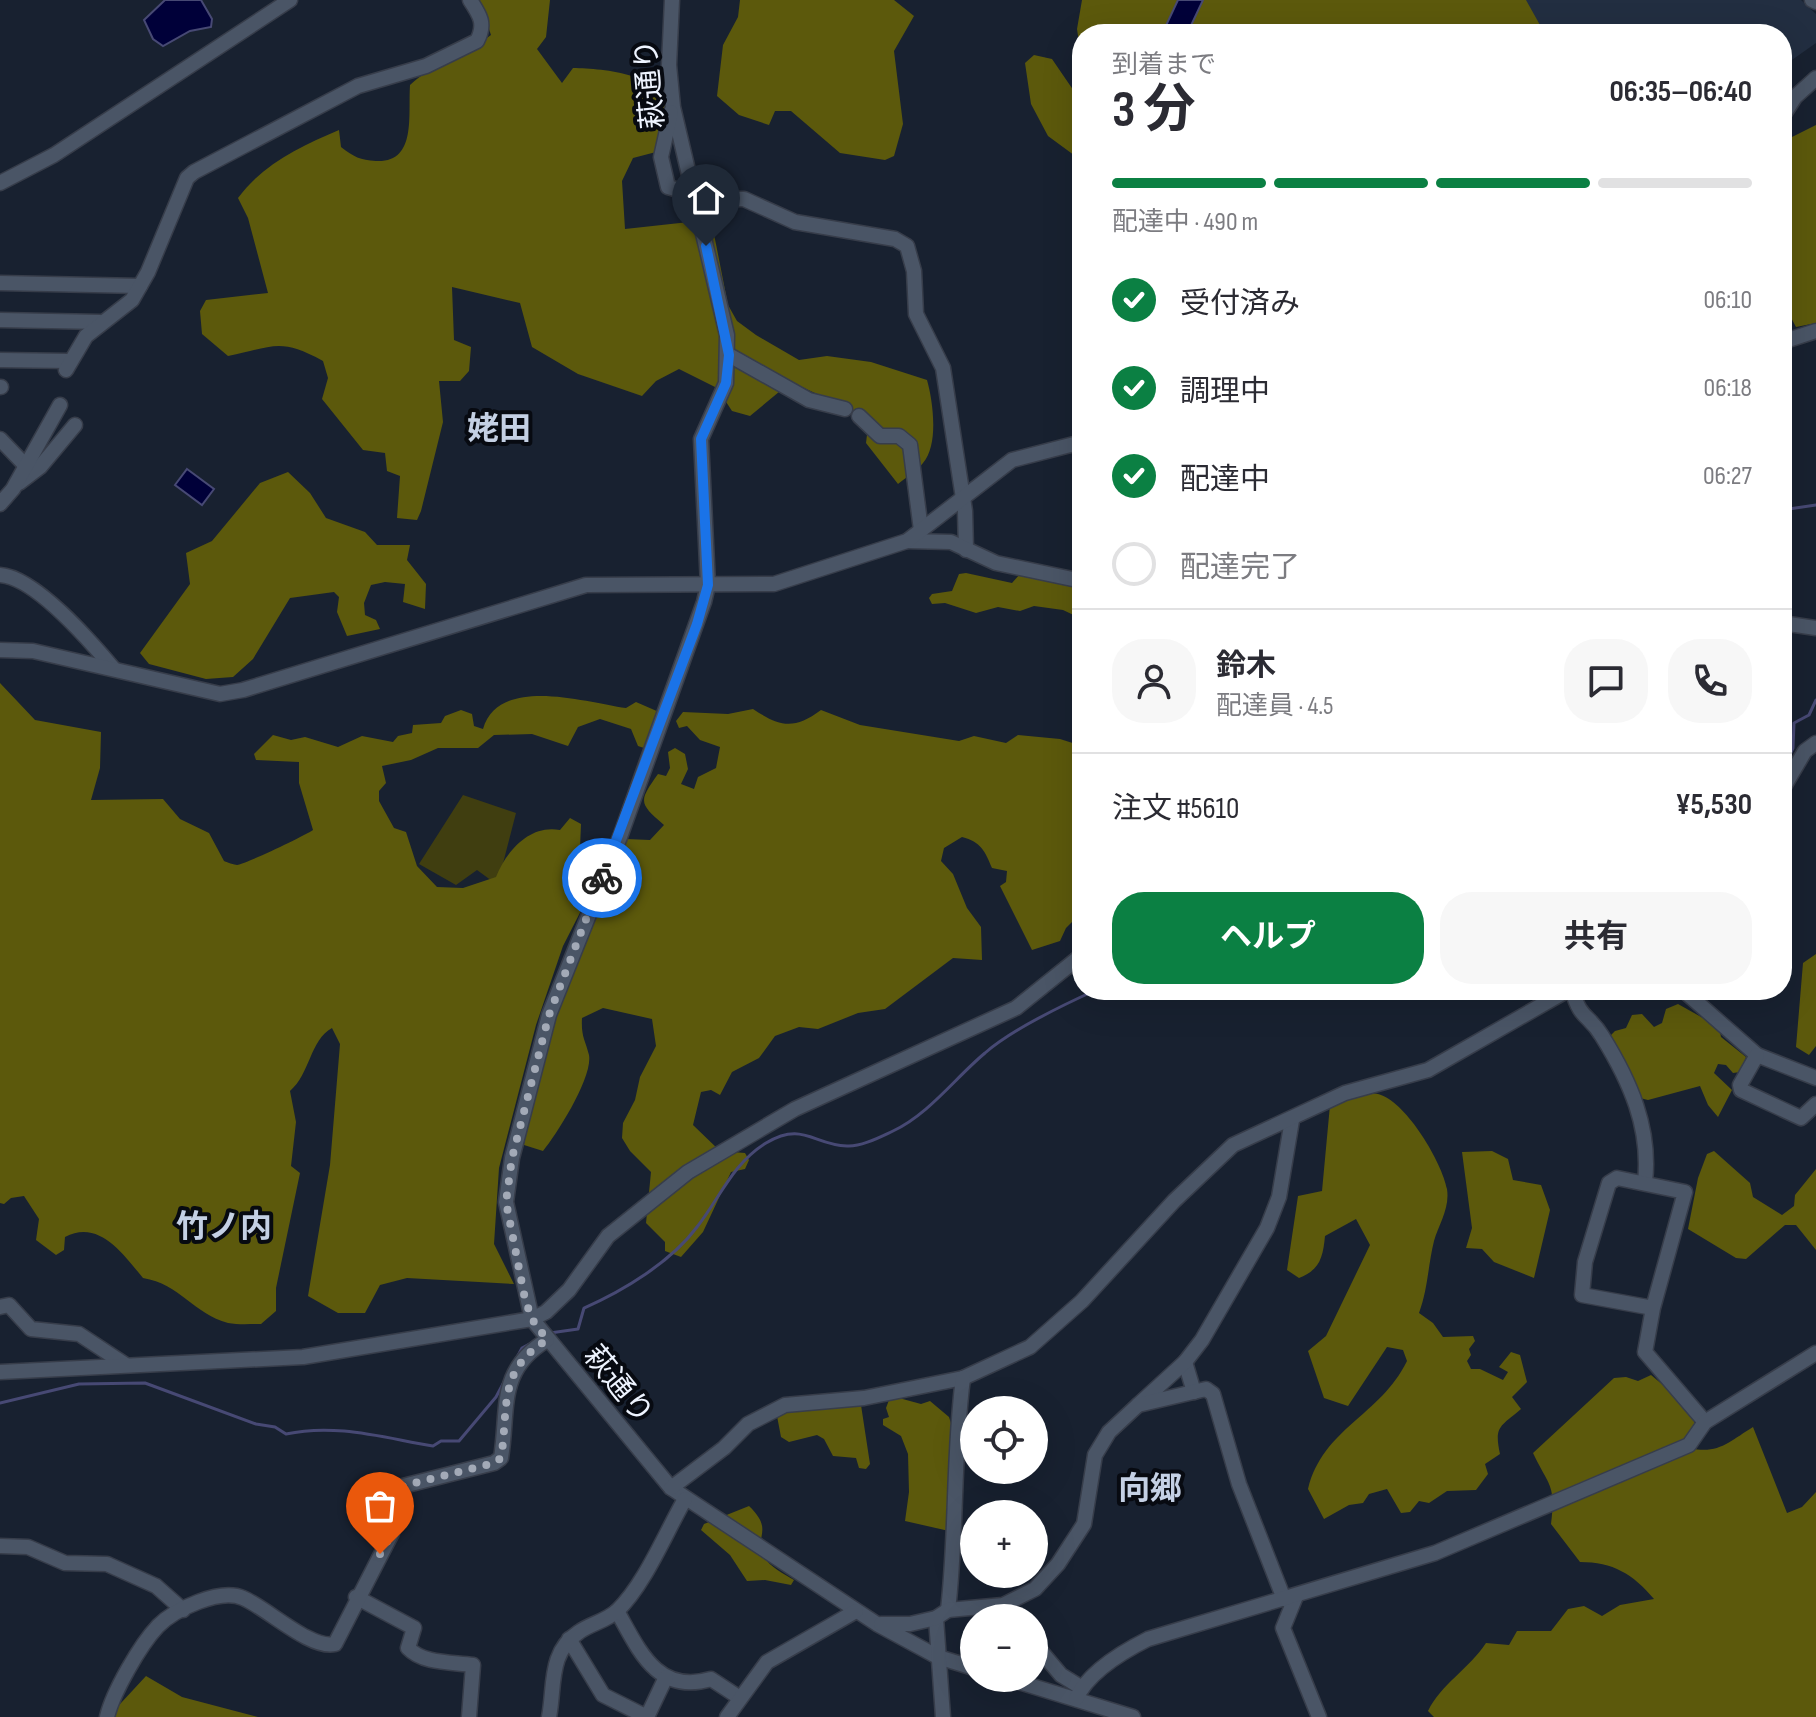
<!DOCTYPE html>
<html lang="ja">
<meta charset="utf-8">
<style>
:root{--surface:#fff;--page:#f7f7f7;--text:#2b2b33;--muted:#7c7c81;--line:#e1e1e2;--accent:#0b8043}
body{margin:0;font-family:"Sofia Sans Condensed","Noto Sans JP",sans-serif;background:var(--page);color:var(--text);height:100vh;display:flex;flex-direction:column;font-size:30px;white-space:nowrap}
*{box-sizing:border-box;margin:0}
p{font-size:26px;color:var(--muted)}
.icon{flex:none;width:44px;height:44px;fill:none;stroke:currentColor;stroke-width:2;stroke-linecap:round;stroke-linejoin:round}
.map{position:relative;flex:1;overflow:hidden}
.side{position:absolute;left:1072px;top:24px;width:720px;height:976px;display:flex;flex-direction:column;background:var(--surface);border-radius:32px;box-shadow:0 8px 32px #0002}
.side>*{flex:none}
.fabs{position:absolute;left:960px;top:1396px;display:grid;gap:16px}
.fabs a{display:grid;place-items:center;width:88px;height:88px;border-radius:50%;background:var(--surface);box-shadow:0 8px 32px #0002;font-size:40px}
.pin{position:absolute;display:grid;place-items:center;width:68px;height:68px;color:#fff;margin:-82px -34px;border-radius:50% 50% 50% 0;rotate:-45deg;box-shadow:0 0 8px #0007}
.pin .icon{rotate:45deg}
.courier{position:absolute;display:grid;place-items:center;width:80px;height:80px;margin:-40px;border:6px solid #1a73e8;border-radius:50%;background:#fff;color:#222;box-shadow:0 2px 10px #0007}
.overview em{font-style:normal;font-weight:700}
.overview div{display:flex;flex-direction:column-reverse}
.overview{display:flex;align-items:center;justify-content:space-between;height:136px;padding:0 40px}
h1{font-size:52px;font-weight:700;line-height:60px}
.bar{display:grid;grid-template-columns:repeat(4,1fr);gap:12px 8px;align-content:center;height:96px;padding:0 40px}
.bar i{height:10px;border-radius:6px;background:var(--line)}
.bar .on{background:var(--accent)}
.bar p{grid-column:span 4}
.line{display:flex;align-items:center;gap:20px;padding:0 40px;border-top:2px solid var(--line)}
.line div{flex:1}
.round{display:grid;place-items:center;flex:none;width:84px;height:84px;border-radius:32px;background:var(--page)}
ol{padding:0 40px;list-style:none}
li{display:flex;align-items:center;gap:24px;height:88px}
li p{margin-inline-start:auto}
li .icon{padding:8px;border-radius:50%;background:var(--accent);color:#fff;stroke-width:4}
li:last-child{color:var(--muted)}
li i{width:44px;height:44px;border:4px solid var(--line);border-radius:50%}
.action{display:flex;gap:16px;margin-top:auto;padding:16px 40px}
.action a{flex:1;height:92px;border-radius:32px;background:var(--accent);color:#fff;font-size:32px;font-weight:700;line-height:92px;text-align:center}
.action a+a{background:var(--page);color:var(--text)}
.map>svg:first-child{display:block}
.built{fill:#222e41}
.green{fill:#403e10}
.forest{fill:#5c590c}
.water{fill:#000039;stroke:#474974;stroke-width:2}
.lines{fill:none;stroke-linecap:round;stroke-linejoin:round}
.stream{stroke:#474974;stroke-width:3}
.minor-casing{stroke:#373d4a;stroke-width:17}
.minor{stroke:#4a5566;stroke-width:14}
.done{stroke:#a3aab7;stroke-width:8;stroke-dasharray:0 14.4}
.route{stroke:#1a73e8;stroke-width:10}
.labels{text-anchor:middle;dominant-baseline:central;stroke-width:8;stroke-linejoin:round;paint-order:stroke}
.street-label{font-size:30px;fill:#eef4ff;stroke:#070a11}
.neighbourhood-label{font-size:32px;font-weight:bold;fill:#c4d0e4;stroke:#070a11}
</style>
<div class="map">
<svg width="1816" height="1717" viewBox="0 0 1816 1717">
<rect width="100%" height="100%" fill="#182130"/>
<path class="built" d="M1515,0H1801L1816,14V43L1782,67V34H1537Z"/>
<path class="green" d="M463,795L516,813L500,875L492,881L477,870L456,885L419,864Z"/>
<g class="forest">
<path d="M479,0H550L546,37L537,49L562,83L573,68C606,69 673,73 667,122C665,132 660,143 656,152L633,158L622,181L625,229L689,222L713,229L728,305L737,321L756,335L799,360L827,356L871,362L927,380C933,401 939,445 923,463C917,471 906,477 898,484L866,443L869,418L791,382L750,416L732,411L717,388L679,369L656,381L642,396L578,374L532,347L520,303L452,287L454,340L471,347L469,371L460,381H439L443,422L421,511L417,520L397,518L400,476L387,471L385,453L363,450L322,399L328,378L323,361C279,337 274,347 228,356L202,334L200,311L206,300L268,293L248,218L238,198C263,164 301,146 339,130L341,147C354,157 360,160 376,161C417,163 408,116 410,85C434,63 465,55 491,35Z"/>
<path d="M740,0H894L914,16L894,51L903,124L894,156L885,160L840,153L791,111H775L769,125L739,115L717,96L723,45L738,17Z"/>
<path d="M1082,0H1526L1545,34H1082V63L1077,29Z"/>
<path d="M1034,55L1052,59L1078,97L1082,86V161L1048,136L1031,104L1025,63Z"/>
<path d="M1816,125V323L1796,327L1788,312L1782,313V142Z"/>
<path d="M288,472L310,493L326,518L365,532L377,545H410L407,560L426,584L425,609L403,602L405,584L385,582L371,585L364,603L365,615L376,620L380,629L347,636L337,612L339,597L334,592L290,598L253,659L233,677L206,679L149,664L140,653L190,584L186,553L212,541L260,483Z"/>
<path d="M966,573L1012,583L1020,574L1082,585V619L1063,610L1034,606L1020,611L998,607L976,613L945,603L932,604L929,598L932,594L952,591L959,574Z"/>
<path d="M0,683L35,720L101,732L100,768L91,800L163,799L180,819L209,833L224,861C226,862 235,865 237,865C248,863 304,836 313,830L299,783V762L256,760L254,754L273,735L291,740L305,737L338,747L362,736L393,742L398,736L412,733L413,725L441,723L445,716L461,710L472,714L474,726L483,729C499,675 584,702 626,708L636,702L659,712L647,749L638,746L631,729L600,719L578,727L568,746L532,734L494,735L478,748H438L411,760L382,766L386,783L379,791V801L394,828L406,832L417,866L437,887L463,888L496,877C506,852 529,824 560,830L570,818L581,824L580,848L586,860L597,863L589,895L563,946L536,1025L499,1168L494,1244L514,1284L407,1278L380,1285L365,1313H338L308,1296L330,1165L340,1044L332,1028C310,1040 310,1074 290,1091L296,1122L291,1166L300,1173L276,1288V1311L261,1324C251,1324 238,1325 228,1323C194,1314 180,1284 143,1278C123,1254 99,1219 65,1237L64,1250L56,1255L36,1240L39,1219L24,1196L11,1198L4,1204L0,1203Z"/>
<path d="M753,709C780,727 794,730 821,710L860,725L959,741L974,736L1006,743L1018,735L1060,739L1082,746V912L1066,928L1060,941L1032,950L1000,886L1006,882L1007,871L992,868C985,851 981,842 962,837L944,848L941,861L953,874L967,908L981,927L982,960L953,958L885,1009L858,1013L818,1029L799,1027L775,1036L759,1058L732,1072L720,1095L711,1090L701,1092L693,1125L720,1151L745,1153L749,1160L745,1169L731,1172L703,1232L681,1257L665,1251V1242L646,1223L651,1172L630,1151L622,1138L623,1123L635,1100L640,1077L656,1046L652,1019L603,1008L582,1018C581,1037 585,1039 589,1055C593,1077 557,1134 543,1151L524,1145C533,1039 587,937 626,839L650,840L664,825C639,803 638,802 658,774L666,776L670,768L668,752L675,748L685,754L688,769L681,784L694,789L698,777L716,768L720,747L700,740L687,726L679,728L676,721L683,712L728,714Z"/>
<path d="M1816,954V1046L1809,1055L1796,1047L1803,963Z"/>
<path d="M1678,1004L1719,1027L1721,1037L1746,1057L1740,1072L1733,1073L1726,1065L1718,1064L1714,1073L1732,1090L1718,1117L1708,1105L1700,1086L1648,1100L1640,1098L1610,1036L1615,1031L1626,1028L1632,1015L1642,1014L1654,1027L1662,1023L1666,1009Z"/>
<path d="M1363,1092C1368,1093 1376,1093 1381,1095C1407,1104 1442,1162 1447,1189C1450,1208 1439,1224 1434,1241C1428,1265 1428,1289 1419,1313L1433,1323L1443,1337L1473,1336L1475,1341L1469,1349L1471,1355L1467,1361L1471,1369H1480L1503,1380L1508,1372L1499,1367L1511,1352L1520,1355L1527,1382L1512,1397L1521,1409C1500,1427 1494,1426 1500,1454L1485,1464L1488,1474L1476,1490L1447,1491L1429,1503L1419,1501L1410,1512L1401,1513L1387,1489L1369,1494L1363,1503L1349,1505L1324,1519L1308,1489C1323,1428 1380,1416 1407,1361L1403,1350L1387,1347L1348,1406L1324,1398L1308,1351L1326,1336L1370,1245L1356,1219L1325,1236C1323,1257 1320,1270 1299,1278L1287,1270L1298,1196L1322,1191L1330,1105Z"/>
<path d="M1492,1151L1508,1159L1513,1180L1541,1185L1550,1210L1534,1278L1494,1262L1482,1249L1466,1248L1472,1228L1462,1152Z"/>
<path d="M1714,1151L1750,1183L1753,1197L1782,1215L1794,1206L1795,1195L1816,1169V1250L1796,1225H1785L1746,1259L1736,1258L1688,1229L1698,1178L1707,1154Z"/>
<path d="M1651,1375L1681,1400L1695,1418L1690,1448C1718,1455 1730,1441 1753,1427L1787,1513L1802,1507L1816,1492V1717H1434L1428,1711C1441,1684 1469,1669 1486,1643L1509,1645L1517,1631H1551L1568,1609L1584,1606L1602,1616L1620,1605L1654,1599C1633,1574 1613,1562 1580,1562L1551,1524C1556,1483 1549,1487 1533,1453L1614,1378L1626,1377L1638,1381Z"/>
<path d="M899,1398L921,1404L930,1401L949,1417C962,1452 942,1495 949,1531L905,1521L909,1492L908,1454L901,1436L883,1425V1419L889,1417L886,1408L889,1400Z"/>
<path d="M849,1403L861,1405L870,1464L866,1469L859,1468L856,1458L833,1456L824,1439L817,1435L789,1442L781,1437L777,1416L787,1408Z"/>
<path d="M749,1506C775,1531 753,1536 764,1557C770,1567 784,1574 794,1580L791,1585L765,1580L747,1581L730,1555L701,1530L704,1524Z"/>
<path d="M146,1676L182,1697L258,1717H108Z"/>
</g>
<g class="water">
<path d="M165,0H201L212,19L211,27L190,31L163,46L153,39L144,20Z"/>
<path d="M1178,0H1203L1187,34H1162Z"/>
<path d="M187,469L214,489L202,505L175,485Z"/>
</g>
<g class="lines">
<g class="stream">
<path d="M1782,510L1816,505"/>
<path d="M1782,771L1793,748L1794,723L1809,715L1816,700"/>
<path d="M550,1333L578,1329L584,1308C623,1291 671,1262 697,1227C720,1198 732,1164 766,1143C803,1121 813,1145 847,1146C861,1147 880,1137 893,1131C929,1114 955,1078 985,1053C1011,1030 1063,1005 1096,990"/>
<path d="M516,1359L522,1348L533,1342"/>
<path d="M0,1403L79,1384L145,1383L256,1424L275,1427L286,1434C336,1423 384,1438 433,1446L441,1441H459L496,1397L505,1380"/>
</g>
<g class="minor-casing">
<g id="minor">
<path d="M672,0L669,65L673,107L727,335L726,383L701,439L708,585L704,602L620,837L549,1015L512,1158L506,1202L532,1319L671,1488L877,1624L938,1657L974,1668"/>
<path d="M1812,0L1816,2"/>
<path d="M671,112L661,157L668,187L693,194"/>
<path d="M1782,117L1795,97L1816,78"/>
<path d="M0,183L54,155L290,0"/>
<path d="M695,199H744L795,222L895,239L907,246L914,271L916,314L943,368L965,511L966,550"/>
<path d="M0,283L140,286"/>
<path d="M0,320L100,322"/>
<path d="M1782,342L1816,331"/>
<path d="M729,355L809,400L845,409"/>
<path d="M0,360L69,361"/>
<path d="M66,370L86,336L132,300L148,272L187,178L194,172L358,86L426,66L477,41C486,24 480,15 470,0"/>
<path d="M0,387H1"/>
<path d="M859,416L880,436H899L910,445L921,530"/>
<path d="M0,439L25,465"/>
<path d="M19,483L40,467L75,425"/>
<path d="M0,504L13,489L60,405"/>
<path d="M907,541L951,542L996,563L1082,581"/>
<path d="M0,575C35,577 91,642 113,668"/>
<path d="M1782,623L1816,628"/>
<path d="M0,650L33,651L220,694L243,690L586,585L774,584L907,541L1012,460L1082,442"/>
<path d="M1782,790L1805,751L1816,743"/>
<path d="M1572,990C1581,1021 1588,1013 1602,1036C1630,1081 1651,1128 1645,1182"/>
<path d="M1683,990L1757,1055L1816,1078"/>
<path d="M1757,1055L1740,1085L1741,1090L1801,1118L1816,1104"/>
<path d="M0,1307L9,1305L31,1329L79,1334L126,1365"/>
<path d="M1653,1308L1582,1295L1585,1262L1609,1183L1617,1178L1685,1192L1653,1308L1645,1352L1705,1422"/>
<path d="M1185,1362L1194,1392"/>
<path d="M0,1372L303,1357L532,1319L546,1312L569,1290L608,1236L688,1172L795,1109L1016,1008L1082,955"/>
<path d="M1138,1405L1185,1362L1202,1340L1267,1228L1279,1197L1292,1120"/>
<path d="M671,1488L724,1448L748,1424L785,1405L864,1398L963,1378L1030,1347L1082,1301L1174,1201L1233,1145L1345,1093L1428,1070L1568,990"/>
<path d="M0,1546L28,1547L65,1563L107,1564L156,1586L183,1610"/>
<path d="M1296,1596L1283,1628L1319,1717"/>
<path d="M356,1597L414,1628L408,1648C423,1664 452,1662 473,1665L469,1717"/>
<path d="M948,1610C957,1532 953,1455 963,1378"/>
<path d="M617,1611C639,1650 657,1695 711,1679L740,1698"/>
<path d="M936,1618L943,1717"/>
<path d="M881,1624H910L936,1618L948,1610L1003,1605L1035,1589L1058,1564L1084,1524L1095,1455L1109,1432L1138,1405L1206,1389L1213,1394L1239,1484L1284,1599"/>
<path d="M569,1639L603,1695L647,1717L666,1677"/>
<path d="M1034,1643L1061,1675L1082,1688"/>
<path d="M1006,1678L1133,1717"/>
<path d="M1076,1699C1088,1672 1122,1652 1148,1639L1435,1553L1689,1445L1705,1422L1816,1353"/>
<path d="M107,1717C113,1692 140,1645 158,1626C175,1609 220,1588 243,1598C267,1608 311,1650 335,1644L392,1533L403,1486L494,1463L501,1458C509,1408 497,1370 547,1340"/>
<path d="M549,1717C555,1687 548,1652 579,1632C590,1624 606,1621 617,1611C645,1584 665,1534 685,1499"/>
<path d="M727,1717L767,1662L856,1611"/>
</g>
</g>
<use href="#minor" class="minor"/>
</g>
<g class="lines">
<path class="done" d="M380,1554L392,1533L403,1486L494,1463L501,1458C509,1408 497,1370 547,1340L532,1319L525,1299L506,1202L512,1158L549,1015L602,878"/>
<path class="route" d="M602,878L697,624L708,585L701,439L726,383L729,355L706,246"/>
</g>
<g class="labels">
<g class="street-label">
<text transform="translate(650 84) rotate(-95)">萩通り</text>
<text transform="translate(618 1385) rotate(51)">萩通り</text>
</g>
<g class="neighbourhood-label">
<text x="499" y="429">姥田</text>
<text x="224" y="1227">竹ノ内</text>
<text x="1150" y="1489">向郷</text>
</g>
</g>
</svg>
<div class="fabs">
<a><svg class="icon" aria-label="locate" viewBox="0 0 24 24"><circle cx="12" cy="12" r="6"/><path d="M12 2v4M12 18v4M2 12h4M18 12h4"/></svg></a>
<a>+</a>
<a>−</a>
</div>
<div class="pin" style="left:380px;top:1554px;background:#ea580c"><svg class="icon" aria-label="bag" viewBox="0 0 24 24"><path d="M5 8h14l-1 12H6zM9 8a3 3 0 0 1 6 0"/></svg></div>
<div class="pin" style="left:706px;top:246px;background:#1f2937"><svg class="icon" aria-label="home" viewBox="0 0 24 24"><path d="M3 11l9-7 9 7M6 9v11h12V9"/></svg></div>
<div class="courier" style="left:602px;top:878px"><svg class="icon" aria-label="bike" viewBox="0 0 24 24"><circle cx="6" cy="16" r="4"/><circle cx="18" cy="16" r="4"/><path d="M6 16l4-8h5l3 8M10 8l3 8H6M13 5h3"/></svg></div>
<section class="side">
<div class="overview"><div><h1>3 分</h1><p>到着まで</p></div><em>06:35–06:40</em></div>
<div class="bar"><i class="on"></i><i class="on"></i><i class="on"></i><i></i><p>配達中 · 490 m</p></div>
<ol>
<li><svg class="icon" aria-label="check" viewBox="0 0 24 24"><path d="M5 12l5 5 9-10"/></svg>受付済み<p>06:10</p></li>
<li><svg class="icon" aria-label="check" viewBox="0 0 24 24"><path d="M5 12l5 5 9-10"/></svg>調理中<p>06:18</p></li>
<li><svg class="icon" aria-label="check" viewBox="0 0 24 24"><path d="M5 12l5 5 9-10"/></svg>配達中<p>06:27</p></li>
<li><i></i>配達完了</li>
</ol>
<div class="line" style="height:144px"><a class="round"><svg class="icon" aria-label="person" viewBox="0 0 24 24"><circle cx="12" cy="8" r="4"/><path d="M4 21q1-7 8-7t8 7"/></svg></a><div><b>鈴木</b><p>配達員 · 4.5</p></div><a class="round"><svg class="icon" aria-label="chat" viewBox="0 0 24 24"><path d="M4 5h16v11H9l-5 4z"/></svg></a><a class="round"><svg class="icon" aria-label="phone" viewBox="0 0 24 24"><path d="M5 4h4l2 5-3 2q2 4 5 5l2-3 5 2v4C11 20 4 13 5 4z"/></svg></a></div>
<div class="line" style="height:104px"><div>注文 #5610</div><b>¥5,530</b></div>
<div class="action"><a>ヘルプ</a><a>共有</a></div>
</section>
</div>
